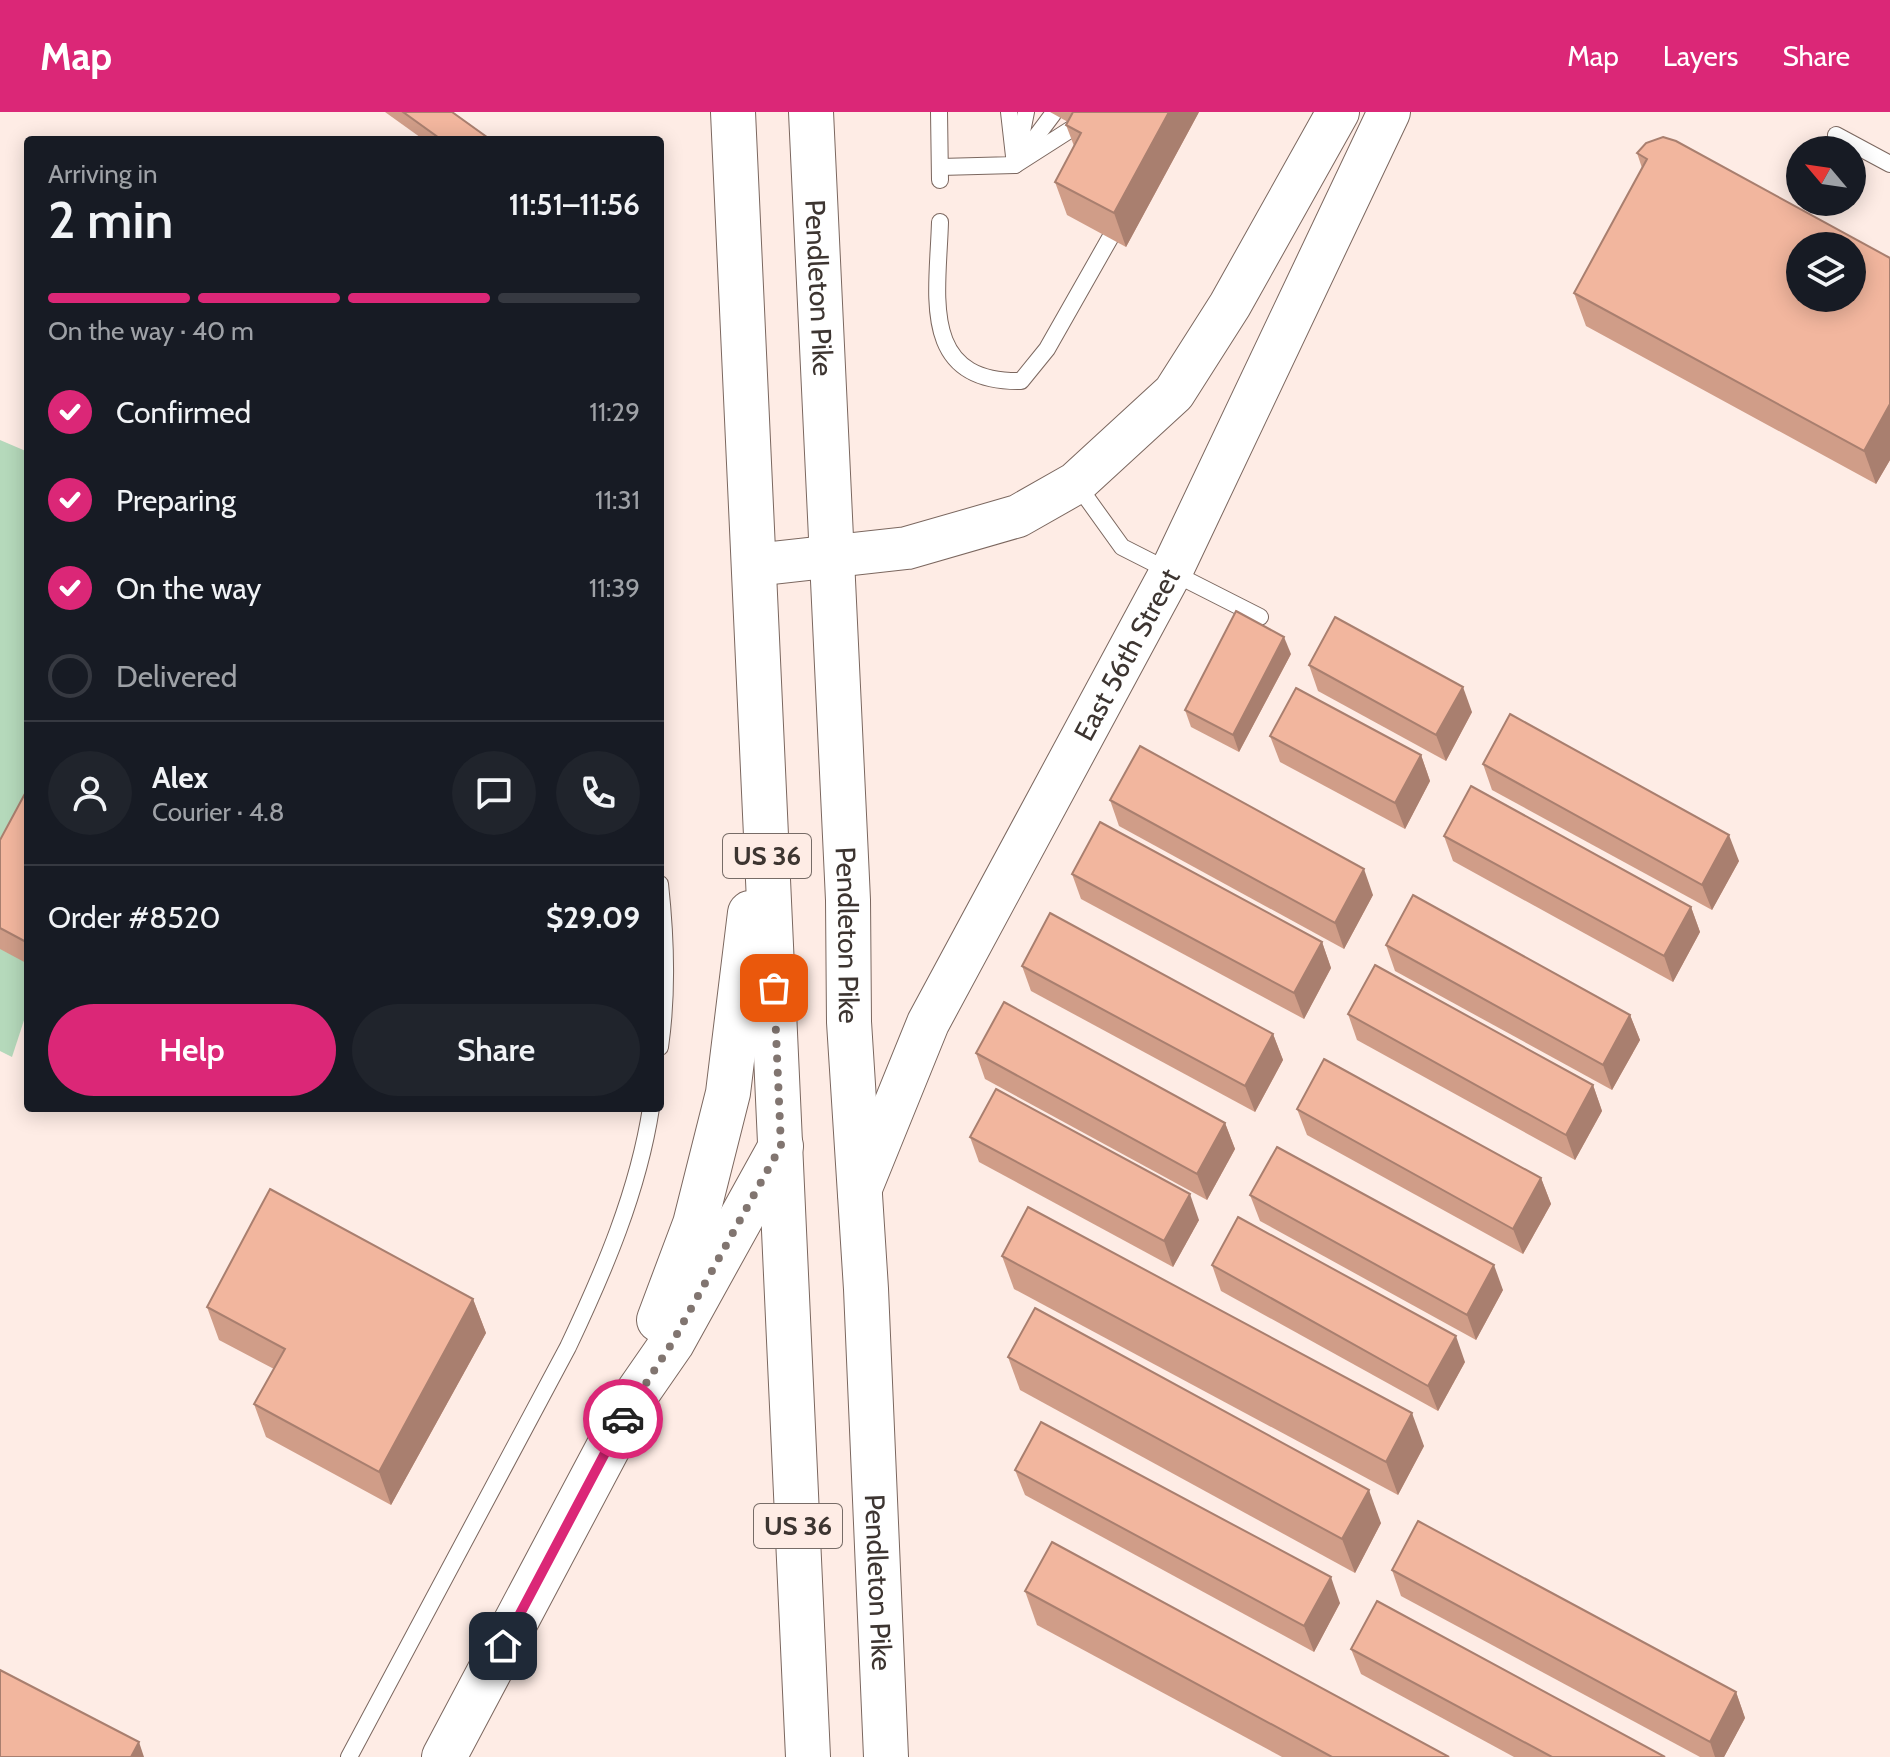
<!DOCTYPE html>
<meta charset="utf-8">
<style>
:root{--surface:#171b24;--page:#20242c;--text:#f1f3f6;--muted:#9ea1a6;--line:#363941;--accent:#db2777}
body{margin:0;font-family:Cabin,sans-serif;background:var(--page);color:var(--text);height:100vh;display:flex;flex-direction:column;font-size:30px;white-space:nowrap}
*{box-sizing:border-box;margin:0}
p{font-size:26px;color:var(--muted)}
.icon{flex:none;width:44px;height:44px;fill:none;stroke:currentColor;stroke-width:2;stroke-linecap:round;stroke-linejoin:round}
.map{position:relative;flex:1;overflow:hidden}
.side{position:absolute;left:24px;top:24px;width:640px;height:976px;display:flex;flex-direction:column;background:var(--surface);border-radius:8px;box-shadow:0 4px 20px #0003}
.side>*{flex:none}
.needle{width:52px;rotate:299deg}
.controls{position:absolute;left:1786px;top:24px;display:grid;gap:16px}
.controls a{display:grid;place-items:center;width:80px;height:80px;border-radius:50%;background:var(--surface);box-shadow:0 4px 20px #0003;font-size:40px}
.pin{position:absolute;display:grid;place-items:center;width:68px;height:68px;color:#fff;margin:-34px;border-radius:16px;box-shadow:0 4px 12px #0006}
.courier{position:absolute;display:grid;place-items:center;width:80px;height:80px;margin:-40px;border:6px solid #db2777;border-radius:50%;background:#fff;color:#222;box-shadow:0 2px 10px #0007}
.head em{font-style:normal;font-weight:600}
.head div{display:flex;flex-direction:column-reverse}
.head{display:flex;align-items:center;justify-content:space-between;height:136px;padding:0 24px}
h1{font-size:52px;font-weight:600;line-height:60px}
.bar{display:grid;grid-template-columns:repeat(4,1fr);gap:12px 8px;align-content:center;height:96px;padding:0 24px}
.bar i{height:10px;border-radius:6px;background:var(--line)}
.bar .active{background:var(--accent)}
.bar p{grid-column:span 4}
.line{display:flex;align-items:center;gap:20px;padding:0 24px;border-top:2px solid var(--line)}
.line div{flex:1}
.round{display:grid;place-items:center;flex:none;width:84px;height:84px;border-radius:42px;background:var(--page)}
ol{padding:0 24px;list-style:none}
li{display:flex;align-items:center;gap:24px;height:88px}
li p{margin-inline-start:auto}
li .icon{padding:8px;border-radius:50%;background:var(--accent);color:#fff;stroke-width:4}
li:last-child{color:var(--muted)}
li i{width:44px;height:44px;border:4px solid var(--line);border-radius:50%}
.cta{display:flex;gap:16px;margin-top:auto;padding:16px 24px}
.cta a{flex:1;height:92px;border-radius:48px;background:var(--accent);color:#fff;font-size:32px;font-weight:600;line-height:92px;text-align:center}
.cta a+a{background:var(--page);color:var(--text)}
header{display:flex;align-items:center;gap:48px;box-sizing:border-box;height:112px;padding:0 40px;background:var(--accent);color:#fff}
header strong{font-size:38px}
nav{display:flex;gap:44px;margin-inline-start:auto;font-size:28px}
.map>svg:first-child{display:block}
.green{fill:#b5d9bb}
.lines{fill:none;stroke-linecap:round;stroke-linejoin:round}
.service-casing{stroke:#7b675f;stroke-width:18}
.secondary-casing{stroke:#7b675f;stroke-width:44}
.primary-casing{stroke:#7b675f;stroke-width:46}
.service{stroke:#fff;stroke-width:16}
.secondary{stroke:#fff;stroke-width:42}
.primary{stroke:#fff;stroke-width:44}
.wall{fill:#d09d88}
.shaded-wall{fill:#a97f6f}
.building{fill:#f2b69e;stroke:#a97f6f;stroke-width:2;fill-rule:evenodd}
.done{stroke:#817570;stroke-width:8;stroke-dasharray:0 14.4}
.route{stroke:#db2777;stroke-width:10}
.labels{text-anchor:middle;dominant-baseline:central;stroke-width:7;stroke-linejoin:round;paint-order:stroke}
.shield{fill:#feece5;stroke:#776c67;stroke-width:2}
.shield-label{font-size:26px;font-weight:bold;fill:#3d3531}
.street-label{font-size:28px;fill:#3d3531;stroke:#feece5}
</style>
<header>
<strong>Map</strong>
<nav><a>Map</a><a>Layers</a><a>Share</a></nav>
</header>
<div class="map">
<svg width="1890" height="1645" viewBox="0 0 1890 1645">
<rect width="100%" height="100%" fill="#feece5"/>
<path class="green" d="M0,328L28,340V896L12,945L0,939Z"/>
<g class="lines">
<g class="service-casing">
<g id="service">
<path d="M939,0L940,68"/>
<path d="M1836,23L1890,52"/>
<path d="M1018,40L1026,0"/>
<path d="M1023,42L1053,2"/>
<path d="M1015,53L1076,14"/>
<path d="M940,55L1015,53L1009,0"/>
<path d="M940,110C938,182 918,271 1021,269L1047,237L1110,126"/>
<path d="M1076,371L1122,435L1260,505"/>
<path d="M660,772C666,827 668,880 660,935"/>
<path d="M349,1645L568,1235C604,1159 638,1080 651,996"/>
</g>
</g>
<g class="secondary-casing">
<g id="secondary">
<path d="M754,453L907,436L1018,404L1076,371L1174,281L1230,193L1338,0"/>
<path id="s1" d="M859,1081L928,911L1171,460L1389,0"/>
</g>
</g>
<g class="primary-casing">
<g id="primary">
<path d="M733,0L808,1645"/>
<path id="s2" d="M811,0L848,788L849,910L866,1177L886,1645"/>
<path d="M659,1208L695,1112L728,981L750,801"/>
<path d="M444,1645L636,1283L672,1231L781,1034"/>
</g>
</g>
<use href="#service" class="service"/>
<use href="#secondary" class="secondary"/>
<use href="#primary" class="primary"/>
</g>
<g class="wall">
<path d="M385,0H452L491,28H424Z"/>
<path d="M1050,0H1199L1126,135L1067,103L1055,70L1074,34L1066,13L1068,10Z"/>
<path d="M1637,41L1890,146V348L1876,372L1586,214L1574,181L1642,56Z"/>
<path d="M1291,542L1239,640L1191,615L1185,598Z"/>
<path d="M1309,553L1472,600L1446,649L1318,579Z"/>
<path d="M1270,624L1421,643L1430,669L1405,717L1280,650Z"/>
<path d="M1483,652L1739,749L1712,798L1492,678Z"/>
<path d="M28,676V852L0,837V728Z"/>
<path d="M1110,688L1373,783L1344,837L1119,714Z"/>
<path d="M1444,724L1691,795L1700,820L1673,870L1453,749Z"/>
<path d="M1072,762L1322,830L1331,856L1304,907L1081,787Z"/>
<path d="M1386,833L1630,903L1640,928L1612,978L1395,859Z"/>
<path d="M1022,854L1273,922L1283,948L1255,1000L1031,879Z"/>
<path d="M1348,902L1593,973L1602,999L1575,1048L1357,928Z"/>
<path d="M976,941L1225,1011L1235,1037L1207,1088L985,967Z"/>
<path d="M1297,997L1541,1066L1551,1092L1523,1142L1307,1023Z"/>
<path d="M970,1025L1199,1108L1173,1155L979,1050Z"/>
<path d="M1250,1083L1503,1178L1476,1228L1260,1109Z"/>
<path d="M1002,1144L1424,1334L1398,1383L1014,1177Z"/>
<path d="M1212,1153L1465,1250L1438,1299L1221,1179Z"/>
<path d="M473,1187L486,1221L391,1393L266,1325L254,1292L274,1257L219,1228L207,1195Z"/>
<path d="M1008,1245L1381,1411L1355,1461L1020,1278Z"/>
<path d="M1015,1358L1340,1491L1314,1540L1025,1383Z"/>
<path d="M1392,1458L1736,1580L1745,1606L1724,1645H1700L1401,1484Z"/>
<path d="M1025,1479L1449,1645H1282L1037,1513Z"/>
<path d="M1351,1537L1665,1645H1514L1361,1562Z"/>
</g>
<g class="shaded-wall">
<path d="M1169,0H1199L1126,135L1114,101Z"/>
<path d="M1890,292V348L1876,372L1864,339Z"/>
<path d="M1284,525L1291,542L1239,640L1233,623Z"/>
<path d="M1463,575L1472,600L1446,649L1436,623Z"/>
<path d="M1421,643L1430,669L1405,717L1395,691Z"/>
<path d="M1729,723L1739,749L1712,798L1702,773Z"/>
<path d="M1364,757L1373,783L1344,837L1335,811Z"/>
<path d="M1691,795L1700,820L1673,870L1664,844Z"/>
<path d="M1322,830L1331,856L1304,907L1294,881Z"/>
<path d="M1630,903L1640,928L1612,978L1603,953Z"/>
<path d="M1273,922L1283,948L1255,1000L1245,974Z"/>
<path d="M1593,973L1602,999L1575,1048L1566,1023Z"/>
<path d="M1225,1011L1235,1037L1207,1088L1197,1062Z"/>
<path d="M1541,1066L1551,1092L1523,1142L1513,1117Z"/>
<path d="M1190,1082L1199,1108L1173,1155L1164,1129Z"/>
<path d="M1494,1153L1503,1178L1476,1228L1467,1203Z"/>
<path d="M473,1187L486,1221L391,1393L379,1360Z"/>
<path d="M1456,1224L1465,1250L1438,1299L1428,1274Z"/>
<path d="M1412,1301L1424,1334L1398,1383L1386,1350Z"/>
<path d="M1369,1378L1381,1411L1355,1461L1342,1427Z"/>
<path d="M1331,1465L1340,1491L1314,1540L1304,1514Z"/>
<path d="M1736,1580L1745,1606L1724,1645H1715L1710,1630Z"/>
<path d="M139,1630L144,1645H131Z"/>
</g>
<g class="building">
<path d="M403,0H452L491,28H442Z"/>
<path d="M1073,0H1169L1114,101L1055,70L1081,21L1066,13Z"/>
<path d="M1663,25L1676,29L1890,146V292L1864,339L1574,181L1647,47L1637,41L1646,31ZM1800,134H1852V186H1800Z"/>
<path d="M1236,499L1284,525L1233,623L1185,598Z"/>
<path d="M1335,505L1463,575L1436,623L1309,553Z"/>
<path d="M1296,576L1421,643L1395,691L1270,624Z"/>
<path d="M1510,602L1729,723L1702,773L1483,652Z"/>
<path d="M1140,634L1364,757L1335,811L1110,688Z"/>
<path d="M1471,674L1691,795L1664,844L1444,724Z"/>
<path d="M28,676V831L0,816V728Z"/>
<path d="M1100,710L1322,830L1294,881L1072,762Z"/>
<path d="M1413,783L1630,903L1603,953L1386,833Z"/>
<path d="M1050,801L1273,922L1245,974L1022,854Z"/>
<path d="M1375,853L1593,973L1566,1023L1348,902Z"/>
<path d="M1004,890L1225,1011L1197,1062L976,941Z"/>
<path d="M1324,947L1541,1066L1513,1117L1297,997Z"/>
<path d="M996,977L1190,1082L1164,1129L970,1025Z"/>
<path d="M1277,1035L1494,1153L1467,1203L1250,1083Z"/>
<path d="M270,1077L473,1187L379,1360L254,1292L285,1237L207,1195Z"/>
<path d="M1028,1095L1412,1301L1386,1350L1002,1144Z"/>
<path d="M1238,1105L1456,1224L1428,1274L1212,1153Z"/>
<path d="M1035,1196L1369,1378L1342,1427L1008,1245Z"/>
<path d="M1041,1310L1331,1465L1304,1514L1015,1358Z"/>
<path d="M1418,1409L1736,1580L1710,1630L1392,1458Z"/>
<path d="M1052,1430L1449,1645H1332L1025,1479Z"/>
<path d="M1377,1489L1665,1645H1552L1351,1537Z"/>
<path d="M0,1558L139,1630L131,1645H0Z"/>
</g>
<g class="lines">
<path class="done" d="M623,1307L672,1231L781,1034L774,876"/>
<path class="route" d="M503,1534L623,1307"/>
</g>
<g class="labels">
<g class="shield">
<rect x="723" y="722" width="88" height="44" rx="6"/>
<rect x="754" y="1392" width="88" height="44" rx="6"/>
</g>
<g class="shield-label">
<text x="767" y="744">US 36</text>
<text x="798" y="1414">US 36</text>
</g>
<g class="street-label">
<text stroke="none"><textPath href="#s2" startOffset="176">Pendleton Pike</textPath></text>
<text stroke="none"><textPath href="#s1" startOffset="602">East 56th Street</textPath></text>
<text stroke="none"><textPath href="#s2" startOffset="824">Pendleton Pike</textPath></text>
<text stroke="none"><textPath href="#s2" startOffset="1472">Pendleton Pike</textPath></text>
</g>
</g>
</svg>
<div class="controls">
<a><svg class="needle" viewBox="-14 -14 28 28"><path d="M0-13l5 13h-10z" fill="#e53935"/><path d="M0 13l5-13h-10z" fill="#9ea1a6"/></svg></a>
<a><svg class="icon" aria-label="layers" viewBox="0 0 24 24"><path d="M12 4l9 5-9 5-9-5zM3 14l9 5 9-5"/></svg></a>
</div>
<div class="pin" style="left:774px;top:876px;background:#ea580c"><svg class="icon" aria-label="bag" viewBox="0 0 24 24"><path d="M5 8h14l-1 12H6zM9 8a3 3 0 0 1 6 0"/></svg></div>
<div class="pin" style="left:503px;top:1534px;background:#1f2937"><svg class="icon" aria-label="home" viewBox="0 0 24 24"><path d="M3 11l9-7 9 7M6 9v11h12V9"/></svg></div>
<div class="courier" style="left:623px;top:1307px"><svg class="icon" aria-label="car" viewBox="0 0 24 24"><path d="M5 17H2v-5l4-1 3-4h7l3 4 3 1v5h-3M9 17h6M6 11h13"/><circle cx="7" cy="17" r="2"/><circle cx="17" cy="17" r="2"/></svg></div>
<section class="side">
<div class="head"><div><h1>2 min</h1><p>Arriving in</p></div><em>11:51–11:56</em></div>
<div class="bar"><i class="active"></i><i class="active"></i><i class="active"></i><i></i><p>On the way · 40 m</p></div>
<ol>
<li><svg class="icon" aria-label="check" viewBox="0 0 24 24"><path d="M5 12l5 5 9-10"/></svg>Confirmed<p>11:29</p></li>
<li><svg class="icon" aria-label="check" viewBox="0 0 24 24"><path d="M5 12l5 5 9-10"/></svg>Preparing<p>11:31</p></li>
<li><svg class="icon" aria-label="check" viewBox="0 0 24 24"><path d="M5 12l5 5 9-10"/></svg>On the way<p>11:39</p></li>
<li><i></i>Delivered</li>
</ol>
<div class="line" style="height:144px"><a class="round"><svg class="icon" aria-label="person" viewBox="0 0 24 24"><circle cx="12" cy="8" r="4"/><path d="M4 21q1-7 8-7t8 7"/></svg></a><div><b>Alex</b><p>Courier · 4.8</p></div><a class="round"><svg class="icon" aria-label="chat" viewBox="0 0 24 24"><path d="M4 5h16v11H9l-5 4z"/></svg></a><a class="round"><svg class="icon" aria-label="phone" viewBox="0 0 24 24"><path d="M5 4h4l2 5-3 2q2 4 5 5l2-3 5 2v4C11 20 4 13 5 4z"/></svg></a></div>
<div class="line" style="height:104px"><div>Order #8520</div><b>$29.09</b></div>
<div class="cta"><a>Help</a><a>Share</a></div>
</section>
</div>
